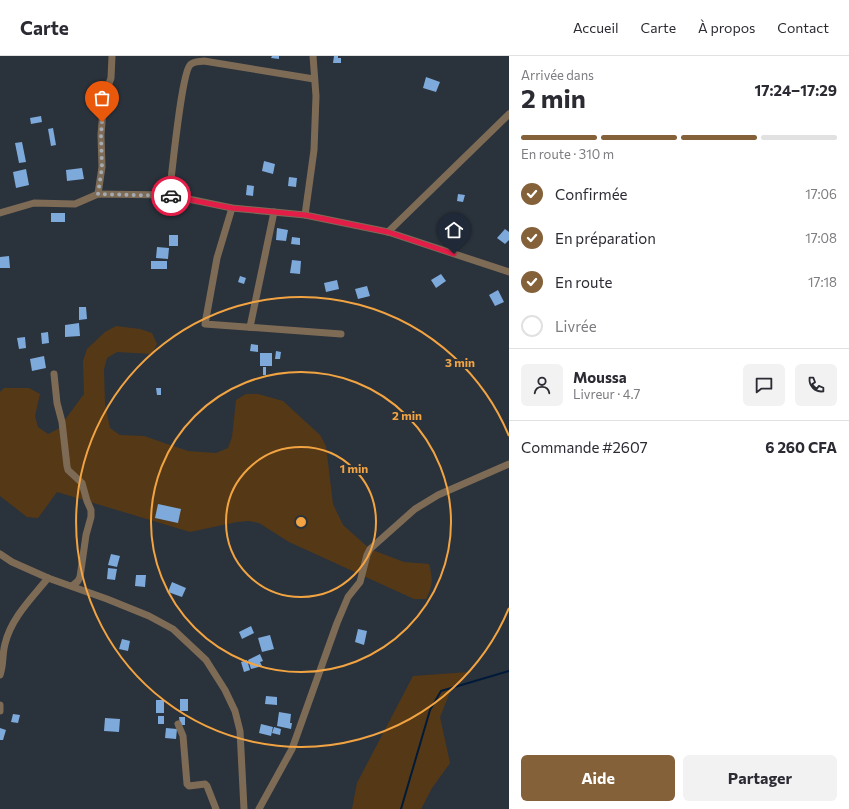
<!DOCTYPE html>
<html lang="fr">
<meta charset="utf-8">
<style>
:root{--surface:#fff;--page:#f2f2f3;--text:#2b2b33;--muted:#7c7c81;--line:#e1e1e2;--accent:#85613a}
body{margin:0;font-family:Commissioner,sans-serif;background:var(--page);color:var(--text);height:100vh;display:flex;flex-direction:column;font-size:15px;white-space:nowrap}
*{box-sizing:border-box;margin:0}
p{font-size:13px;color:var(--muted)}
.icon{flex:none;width:22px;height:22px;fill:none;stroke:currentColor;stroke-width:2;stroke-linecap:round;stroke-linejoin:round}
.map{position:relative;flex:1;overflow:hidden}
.side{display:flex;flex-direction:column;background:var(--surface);width:340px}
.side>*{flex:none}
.pin{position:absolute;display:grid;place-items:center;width:34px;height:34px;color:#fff;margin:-41px -17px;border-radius:50% 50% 50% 0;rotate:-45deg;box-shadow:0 0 4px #0007}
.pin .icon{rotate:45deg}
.courier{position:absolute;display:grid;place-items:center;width:40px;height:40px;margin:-20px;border:3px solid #e11d48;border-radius:50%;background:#fff;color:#222;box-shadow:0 1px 5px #0007}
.headline em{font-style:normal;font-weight:700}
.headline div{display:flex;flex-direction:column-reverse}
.headline{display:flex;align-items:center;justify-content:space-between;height:68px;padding:0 12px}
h1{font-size:26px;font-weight:700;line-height:30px}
.bar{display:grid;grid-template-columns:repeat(4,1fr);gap:6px 4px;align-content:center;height:48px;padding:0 12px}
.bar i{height:5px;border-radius:3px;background:var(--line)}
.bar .selected{background:var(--accent)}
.bar p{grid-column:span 4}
.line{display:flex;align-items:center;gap:10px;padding:0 12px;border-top:1px solid var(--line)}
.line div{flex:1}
.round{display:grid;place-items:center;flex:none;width:42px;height:42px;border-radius:6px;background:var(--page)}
ol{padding:0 12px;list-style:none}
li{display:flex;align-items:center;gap:12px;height:44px}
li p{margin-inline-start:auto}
li .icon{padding:4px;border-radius:50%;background:var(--accent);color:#fff;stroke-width:4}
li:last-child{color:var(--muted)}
li i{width:22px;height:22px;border:2px solid var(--line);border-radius:50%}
.cta{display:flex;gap:8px;margin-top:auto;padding:8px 12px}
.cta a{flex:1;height:46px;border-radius:6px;background:var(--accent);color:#fff;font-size:16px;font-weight:700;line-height:46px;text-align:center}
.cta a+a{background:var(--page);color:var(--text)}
header{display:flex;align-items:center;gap:24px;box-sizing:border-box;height:56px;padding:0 20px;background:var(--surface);border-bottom:1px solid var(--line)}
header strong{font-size:19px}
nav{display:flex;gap:22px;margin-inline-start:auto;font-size:14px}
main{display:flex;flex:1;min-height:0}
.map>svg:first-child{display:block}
.green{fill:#553917}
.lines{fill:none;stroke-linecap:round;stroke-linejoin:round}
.stream{stroke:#001a39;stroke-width:2}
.building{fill:#7da9db}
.street{stroke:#7e6b56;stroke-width:7}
.done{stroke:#a4aab1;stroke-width:4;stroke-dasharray:0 7.2}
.route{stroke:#e11d48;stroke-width:5}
.ring{fill:none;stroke:#f3a442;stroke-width:2}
.centre{fill:#f3a442;stroke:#2a323b;stroke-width:2}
.ring-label{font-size:12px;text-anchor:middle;font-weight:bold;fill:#f3a442;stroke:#2a323b;stroke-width:4;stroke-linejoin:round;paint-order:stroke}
</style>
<header>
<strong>Carte</strong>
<nav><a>Accueil</a><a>Carte</a><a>À propos</a><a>Contact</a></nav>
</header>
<main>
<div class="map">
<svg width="509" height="753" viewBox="0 0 509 753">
<rect width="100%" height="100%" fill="#2a323b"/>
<g class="green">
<path d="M116,270L140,273L152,277L157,288L152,298L117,296L107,302L104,313L105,348L110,372L120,379L144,380L188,395L216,397L228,392L232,381L236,344L246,338H258L283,345L320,379L326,390L333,448L343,469L370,493L404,506L429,508C433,523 433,529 426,543H414L289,486L259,467L249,465L237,466L190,476L57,436L38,462L27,461L0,440V336L4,332H29L40,338L35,360L38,371L48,378L58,373L84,338L83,305L87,293L105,276Z"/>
<path d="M469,616L452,631L440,661L450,707L432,732L421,753H352L357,727L413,620Z"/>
</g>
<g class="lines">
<path class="stream" d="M401,753L430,654L441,635L509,615"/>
</g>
<g class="building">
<path d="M272,0H279V3L271,2Z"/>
<path d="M334,0H338V2H341V7H333Z"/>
<path d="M426,21L440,26L436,36L423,32Z"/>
<path d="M41,60L42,66L31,68L30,62Z"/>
<path d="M53,72L56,89L51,90L48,73Z"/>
<path d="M22,86L26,106L19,107L15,87Z"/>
<path d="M264,105L275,108L273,118L262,115Z"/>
<path d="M82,112L84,123L67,125L66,114Z"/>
<path d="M26,113L29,129L16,132L13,116Z"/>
<path d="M289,121L297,122L296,131L288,130Z"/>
<path d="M247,129L254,130L253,140L246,139Z"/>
<path d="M458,138L465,139L463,146L457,145Z"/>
<rect x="51" y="157" width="14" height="9"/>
<path d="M277,172L288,174L286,185L276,184Z"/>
<path d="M505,173L509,176V184L505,188L497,182Z"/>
<rect x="169" y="179" width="9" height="11"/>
<path d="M292,181L300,182V189L291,188Z"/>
<path d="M157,191L169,192L168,203L156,202Z"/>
<path d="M9,200L10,212H0V201Z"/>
<path d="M292,204L301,205L300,218L290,217Z"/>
<rect x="151" y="205" width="16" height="8"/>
<path d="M441,218L446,225L436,232L431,224Z"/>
<path d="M240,220L246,222L244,228L238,226Z"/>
<path d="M337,224L339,233L326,236L324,227Z"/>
<path d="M367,230L370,240L358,243L355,233Z"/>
<path d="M498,234L504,246L495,250L489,239Z"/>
<path d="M79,251H86L87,263L79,264Z"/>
<path d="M79,267L80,280L65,281V269Z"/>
<path d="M48,276L49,287L42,288L41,277Z"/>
<path d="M25,281L26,292L19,293L17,282Z"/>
<path d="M251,288L258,289V296L250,295Z"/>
<path d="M276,295L281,296L280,303H275Z"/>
<rect x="260" y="297" width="12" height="13"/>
<path d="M44,300L46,312L32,315L30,303Z"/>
<rect x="263" y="311" width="3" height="8"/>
<path d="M156,332H161V339H157Z"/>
<path d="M158,448L181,453L178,467L155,462Z"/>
<path d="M111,498L120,500L117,511L108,509Z"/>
<path d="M108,512L117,513L115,524L107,523Z"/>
<path d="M136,519H146L145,531L135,530Z"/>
<path d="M172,526L186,532L182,541L168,536Z"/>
<path d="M251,570L254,577L242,583L239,576Z"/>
<path d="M358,573L367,575L364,589L355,586Z"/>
<path d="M270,579L274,593L262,596L258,582Z"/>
<path d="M122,583L130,585L128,595L119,593Z"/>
<path d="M260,598L263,605L260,606L262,610L251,613L248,604Z"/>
<path d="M247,604L250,614L244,616L241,606Z"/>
<path d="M266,640L277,641V649L265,648Z"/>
<rect x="180" y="643" width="8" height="12"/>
<rect x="156" y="644" width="8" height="13"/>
<path d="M279,656L291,658L290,667H292L291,673L277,670Z"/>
<path d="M13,658L20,659L18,667L11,666Z"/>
<rect x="158" y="660" width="6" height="8"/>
<path d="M179,661H185V669H180Z"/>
<path d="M105,662L120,663L119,676L104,675Z"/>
<path d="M261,668L273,671L271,680L259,677Z"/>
<path d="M274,671L281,673L280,679L272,677Z"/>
<path d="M0,672L6,674L3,684H0Z"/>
<path d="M166,672L177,673L176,683L165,682Z"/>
</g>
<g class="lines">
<g class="street">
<path d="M98,138L102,111L101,79L104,41L111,22L112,0"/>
<path d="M169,139C172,120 181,19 190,9C194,5 199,6 204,5L314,23"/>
<path d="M232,152L217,202L205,268L341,278"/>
<path d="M0,157L34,147L75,148L98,138L169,139L232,152L305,159L388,176L509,216"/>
<path d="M305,159L314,94L316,40L313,0"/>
<path d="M388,176L509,58"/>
<path d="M250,271L274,156"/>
<path d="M54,318L57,347L62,366L67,410L68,414L82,427L87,445L91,454V461L86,479L80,521L78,525L72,530"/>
<path d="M0,498L12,506L48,522L107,543L149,560L173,573L206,604L225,634L235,655L240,675L244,753"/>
<path d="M0,619C4,608 2,598 5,588C11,562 32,542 48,522"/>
<path d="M0,649V655"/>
<path d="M178,668L183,680L187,728L189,730L205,728L207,730L216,753"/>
<path d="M259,753L292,693L337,567L348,541L360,526L367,499L370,493L415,453L438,439L509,408"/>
</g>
</g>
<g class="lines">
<path class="done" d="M102,66L101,79L102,111L98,138L171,140"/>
<path class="route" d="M171,140L232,152L305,159L388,176L454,198"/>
</g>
<g class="ring">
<circle cx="301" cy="466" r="75"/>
<circle cx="301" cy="466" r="150"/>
<path d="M509 552A225 225 0 1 1 509 380"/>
</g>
<circle cx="301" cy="466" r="6" class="centre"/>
<g class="ring-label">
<text x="460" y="311">3 min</text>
<text x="407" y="364">2 min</text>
<text x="354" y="417">1 min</text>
</g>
</svg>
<div class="pin" style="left:102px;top:66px;background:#ea580c"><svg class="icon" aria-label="bag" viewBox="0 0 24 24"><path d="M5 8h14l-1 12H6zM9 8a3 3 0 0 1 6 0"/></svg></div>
<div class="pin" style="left:454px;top:198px;background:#1f2937"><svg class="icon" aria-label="home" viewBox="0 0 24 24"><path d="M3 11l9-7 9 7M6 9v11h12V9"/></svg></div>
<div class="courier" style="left:171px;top:140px"><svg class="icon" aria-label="car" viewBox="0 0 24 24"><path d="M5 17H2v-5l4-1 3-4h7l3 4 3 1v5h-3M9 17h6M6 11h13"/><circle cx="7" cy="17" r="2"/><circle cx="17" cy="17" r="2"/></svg></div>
</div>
<section class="side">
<div class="headline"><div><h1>2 min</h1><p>Arrivée dans</p></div><em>17:24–17:29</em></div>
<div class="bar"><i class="selected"></i><i class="selected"></i><i class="selected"></i><i></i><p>En route · 310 m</p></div>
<ol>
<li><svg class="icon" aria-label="check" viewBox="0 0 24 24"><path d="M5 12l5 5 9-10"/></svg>Confirmée<p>17:06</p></li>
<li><svg class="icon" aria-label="check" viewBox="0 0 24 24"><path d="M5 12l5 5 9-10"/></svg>En préparation<p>17:08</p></li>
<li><svg class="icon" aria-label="check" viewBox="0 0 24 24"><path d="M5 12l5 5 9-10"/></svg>En route<p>17:18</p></li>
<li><i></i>Livrée</li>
</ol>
<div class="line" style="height:72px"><a class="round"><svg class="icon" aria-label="person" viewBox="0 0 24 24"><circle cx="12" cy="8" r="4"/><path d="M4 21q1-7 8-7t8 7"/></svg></a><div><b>Moussa</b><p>Livreur · 4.7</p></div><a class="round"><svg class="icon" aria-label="chat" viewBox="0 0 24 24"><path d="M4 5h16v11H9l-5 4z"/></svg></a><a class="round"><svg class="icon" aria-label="phone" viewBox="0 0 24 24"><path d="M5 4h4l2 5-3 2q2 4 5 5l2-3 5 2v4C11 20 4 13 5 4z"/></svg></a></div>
<div class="line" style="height:52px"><div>Commande #2607</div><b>6 260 CFA</b></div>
<div class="cta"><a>Aide</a><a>Partager</a></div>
</section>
</main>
